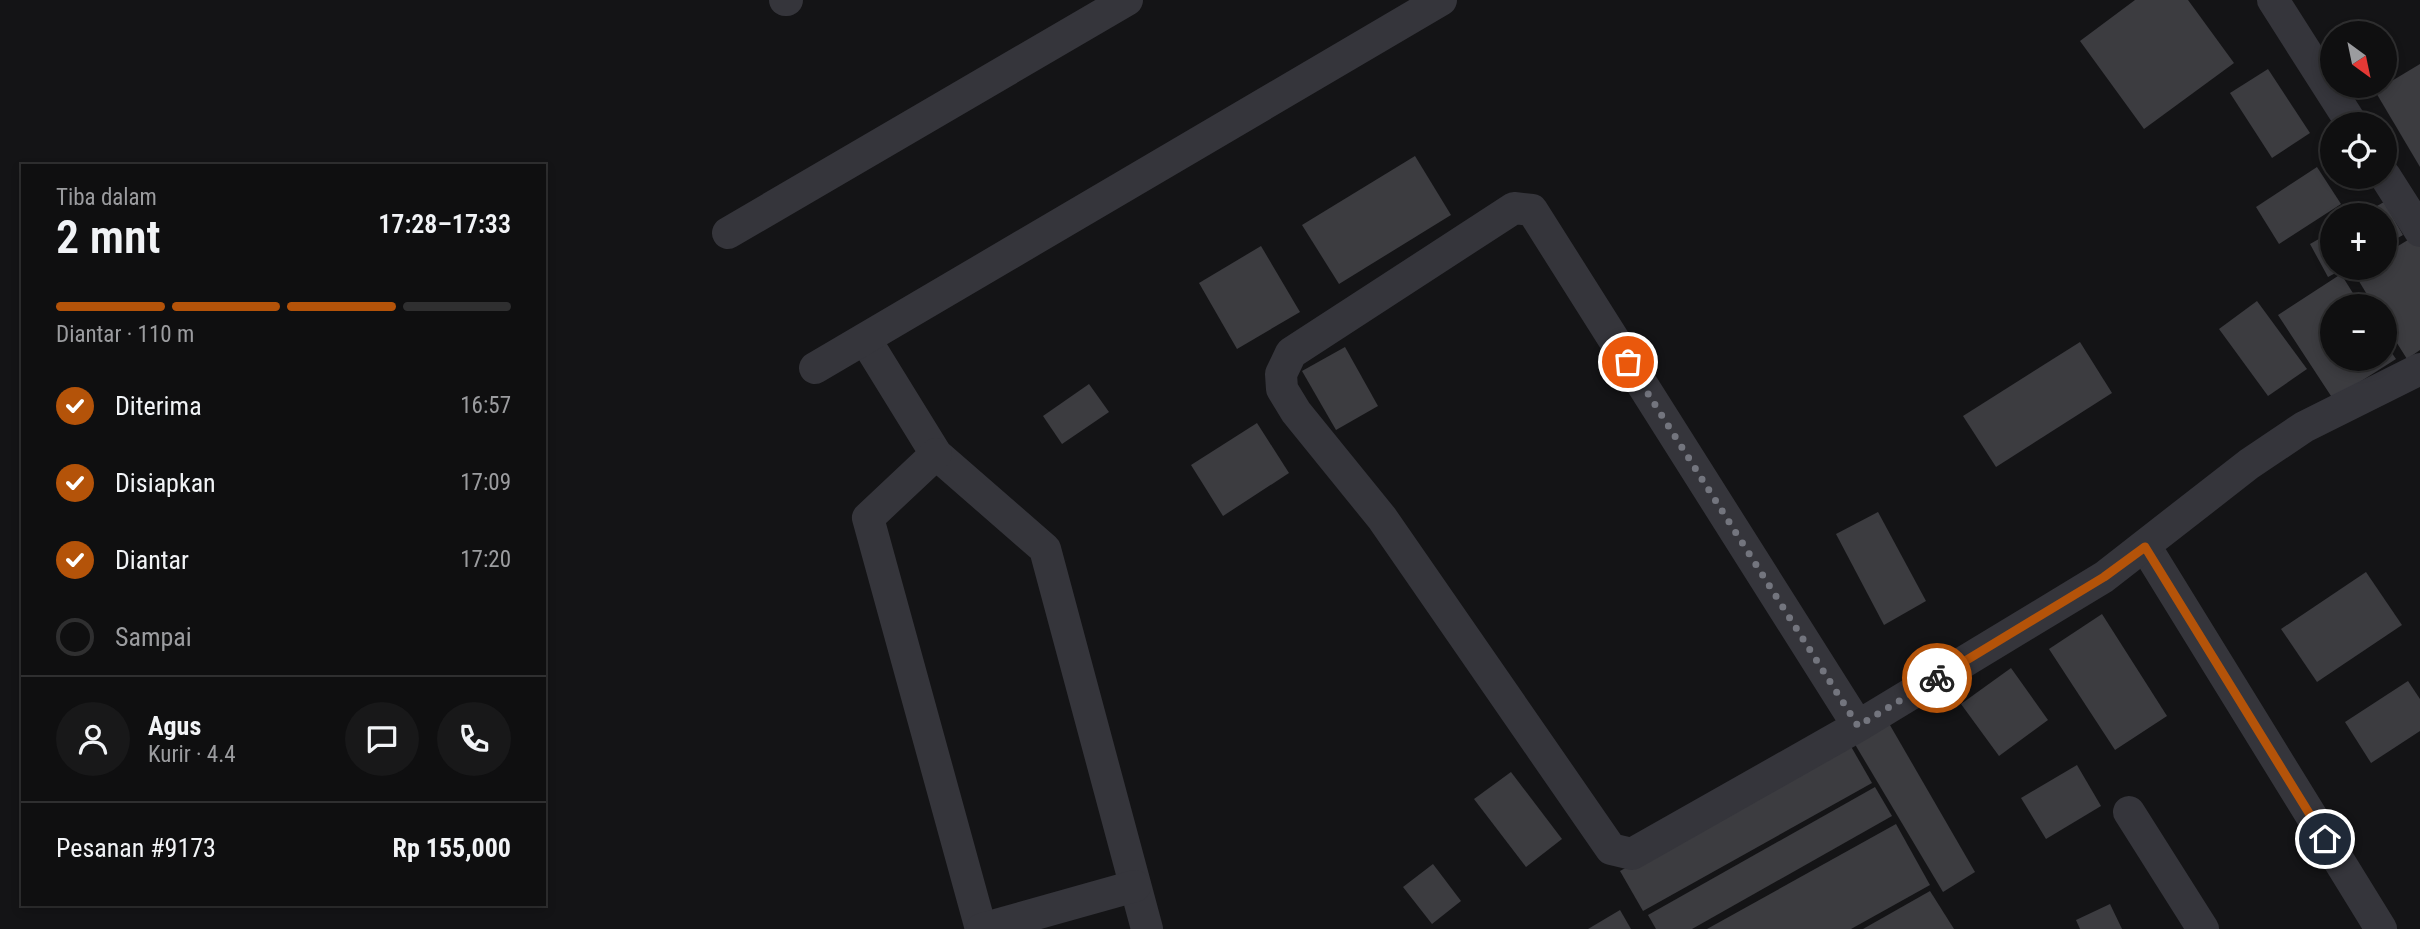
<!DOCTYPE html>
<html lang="id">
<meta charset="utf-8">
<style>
:root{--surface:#0f0f10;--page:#181819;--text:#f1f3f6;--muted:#9b9c9f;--line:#2f2f30;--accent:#b45309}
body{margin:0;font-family:"Roboto Condensed",sans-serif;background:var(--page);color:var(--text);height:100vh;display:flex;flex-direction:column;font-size:26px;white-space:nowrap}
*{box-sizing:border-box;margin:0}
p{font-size:23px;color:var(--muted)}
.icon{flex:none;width:38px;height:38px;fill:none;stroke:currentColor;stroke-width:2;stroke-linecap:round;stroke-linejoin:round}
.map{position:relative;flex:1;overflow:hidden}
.drawer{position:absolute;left:21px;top:164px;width:525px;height:742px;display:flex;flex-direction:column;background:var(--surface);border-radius:0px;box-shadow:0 4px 10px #0003,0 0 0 2px var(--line)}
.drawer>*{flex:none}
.needle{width:46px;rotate:147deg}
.controls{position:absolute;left:2320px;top:21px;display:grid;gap:14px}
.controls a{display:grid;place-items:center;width:77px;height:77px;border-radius:50%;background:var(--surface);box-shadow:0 4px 10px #0003,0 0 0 2px var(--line);font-size:35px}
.pin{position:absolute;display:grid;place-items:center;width:60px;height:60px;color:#fff;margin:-30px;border:4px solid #fff;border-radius:50%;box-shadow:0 2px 7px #0007}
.courier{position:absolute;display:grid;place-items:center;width:70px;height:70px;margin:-35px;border:5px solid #b45309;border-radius:50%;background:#fff;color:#222;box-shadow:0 2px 9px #0007}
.summary em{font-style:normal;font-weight:600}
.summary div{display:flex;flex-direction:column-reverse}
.summary{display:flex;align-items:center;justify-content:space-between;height:119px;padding:0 35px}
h1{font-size:46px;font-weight:600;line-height:52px}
.bar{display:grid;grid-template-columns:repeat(4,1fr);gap:10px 7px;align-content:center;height:84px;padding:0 35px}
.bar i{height:9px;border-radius:5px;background:var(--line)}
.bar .on{background:var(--accent)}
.bar p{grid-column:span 4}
.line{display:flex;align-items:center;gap:18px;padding:0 35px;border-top:2px solid var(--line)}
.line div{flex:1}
.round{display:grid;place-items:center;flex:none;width:74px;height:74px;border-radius:37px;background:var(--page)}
ol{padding:0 35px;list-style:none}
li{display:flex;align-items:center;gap:21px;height:77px}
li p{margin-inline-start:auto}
li .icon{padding:7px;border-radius:50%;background:var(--accent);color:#fff;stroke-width:4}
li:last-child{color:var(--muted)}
li i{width:38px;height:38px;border:4px solid var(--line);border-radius:50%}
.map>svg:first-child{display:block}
.building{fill:#3c3c40}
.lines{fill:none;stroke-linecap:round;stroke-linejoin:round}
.street{stroke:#35353b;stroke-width:32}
.done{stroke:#73757e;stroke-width:7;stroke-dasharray:0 12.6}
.route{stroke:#b45309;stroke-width:9}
</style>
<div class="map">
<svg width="2420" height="929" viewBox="0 0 2420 929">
<rect width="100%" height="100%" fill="#141416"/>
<g class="building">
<path d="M2135,0H2188L2234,63L2144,129L2080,41Z"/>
<path d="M2420,64V167L2375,91Z"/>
<path d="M2268,69L2310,133L2272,158L2230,93Z"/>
<path d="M1415,156L1451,215L1339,284L1302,225Z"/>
<path d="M2317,167L2341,204L2279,244L2256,207Z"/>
<path d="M2384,202L2403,235L2385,245V215H2361Z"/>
<path d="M2333,231V268H2345L2328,277L2310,244Z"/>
<path d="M2416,235L2420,241V350L2407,359L2385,324V306H2374L2354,273L2363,268H2385V254Z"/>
<path d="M1261,246L1300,312L1237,349L1199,283Z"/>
<path d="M2341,274L2361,306H2333V359H2385V343L2396,359L2333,399L2278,315Z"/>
<path d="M2257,301L2307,369L2268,396L2219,329Z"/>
<path d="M2080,342L2112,393L1996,467L1963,416Z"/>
<path d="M1345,347L1378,406L1336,430L1302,371Z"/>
<path d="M1089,384L1109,412L1062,444L1043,416Z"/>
<path d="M1257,423L1289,473L1223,516L1191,465Z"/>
<path d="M1878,512L1926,601L1884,625L1836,534Z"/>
<path d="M2366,572L2402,625L2317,682L2281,629Z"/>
<path d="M2102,614L2167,716L2115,750L2049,649Z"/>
<path d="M2011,668L2048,720L1999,756L1961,704Z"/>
<path d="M2408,681L2420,699V731L2371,763L2345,722Z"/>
<path d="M1887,720L1975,872L1943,892L1853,741Z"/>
<path d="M1849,743L1872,783L1643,911L1620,871Z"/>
<path d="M2077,765L2101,806L2046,839L2021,798Z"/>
<path d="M1511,772L1562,839L1526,867L1474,799Z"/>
<path d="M1875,787L1892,816L1692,929H1656L1648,915Z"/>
<path d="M1896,824L1930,885L1851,929H1707Z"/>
<path d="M1433,864L1461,901L1432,924L1403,887Z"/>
<path d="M1930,891L1954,929H1863Z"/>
<path d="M2110,904L2122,929H2080L2076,920Z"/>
<path d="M1620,910L1631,929H1588Z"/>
</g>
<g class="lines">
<g class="street">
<path d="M785,0H787"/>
<path d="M2273,0L2352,124"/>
<path d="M2385,176L2420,231"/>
<path d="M728,233L1127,0"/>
<path d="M865,339L936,454L1045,549L1147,929"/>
<path d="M815,368L1441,0"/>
<path d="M936,454L868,518L981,929"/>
<path d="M2145,546L2381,929"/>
<path d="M1858,726L1532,210L1514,208L1291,353L1281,374L1282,389L1296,412L1382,518L1611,849L1632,854L1858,726L2104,577L2249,464L2304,427L2420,369"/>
<path d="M2129,812L2203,929"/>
<path d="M982,929L1135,886"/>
</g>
</g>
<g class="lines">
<path class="done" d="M1628,362L1858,726L1937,678"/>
<path class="route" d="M1937,678L2104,577L2145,547L2325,839"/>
</g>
</svg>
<div class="controls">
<a><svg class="needle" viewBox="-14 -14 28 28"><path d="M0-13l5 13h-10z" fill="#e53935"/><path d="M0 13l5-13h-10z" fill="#9b9c9f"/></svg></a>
<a><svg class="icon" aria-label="locate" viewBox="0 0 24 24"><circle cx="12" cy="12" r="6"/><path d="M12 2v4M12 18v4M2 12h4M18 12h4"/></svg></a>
<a>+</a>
<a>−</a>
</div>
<div class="pin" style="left:1628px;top:362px;background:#ea580c"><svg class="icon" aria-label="bag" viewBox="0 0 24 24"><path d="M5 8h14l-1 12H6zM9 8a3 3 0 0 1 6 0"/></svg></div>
<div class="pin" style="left:2325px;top:839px;background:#1f2937"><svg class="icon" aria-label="home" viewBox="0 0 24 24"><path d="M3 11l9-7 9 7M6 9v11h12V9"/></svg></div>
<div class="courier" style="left:1937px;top:678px"><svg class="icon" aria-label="bike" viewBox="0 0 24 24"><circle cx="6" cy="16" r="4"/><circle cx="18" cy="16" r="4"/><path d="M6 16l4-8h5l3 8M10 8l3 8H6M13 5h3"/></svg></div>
<section class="drawer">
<div class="summary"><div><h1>2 mnt</h1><p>Tiba dalam</p></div><em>17:28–17:33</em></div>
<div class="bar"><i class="on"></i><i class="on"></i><i class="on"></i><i></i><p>Diantar · 110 m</p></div>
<ol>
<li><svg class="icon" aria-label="check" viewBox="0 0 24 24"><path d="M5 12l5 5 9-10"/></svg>Diterima<p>16:57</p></li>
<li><svg class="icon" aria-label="check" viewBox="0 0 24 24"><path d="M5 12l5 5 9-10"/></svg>Disiapkan<p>17:09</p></li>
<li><svg class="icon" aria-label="check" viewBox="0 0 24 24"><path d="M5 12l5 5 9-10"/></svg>Diantar<p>17:20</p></li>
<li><i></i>Sampai</li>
</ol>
<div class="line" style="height:126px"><a class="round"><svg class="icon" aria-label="person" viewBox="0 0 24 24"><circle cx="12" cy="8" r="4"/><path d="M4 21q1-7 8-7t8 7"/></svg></a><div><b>Agus</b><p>Kurir · 4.4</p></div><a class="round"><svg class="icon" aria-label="chat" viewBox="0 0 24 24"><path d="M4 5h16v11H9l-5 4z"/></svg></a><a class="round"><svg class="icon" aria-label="phone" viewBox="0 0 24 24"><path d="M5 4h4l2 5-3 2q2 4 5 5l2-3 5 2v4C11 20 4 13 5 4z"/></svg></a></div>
<div class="line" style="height:91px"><div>Pesanan #9173</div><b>Rp 155,000</b></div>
</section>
</div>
